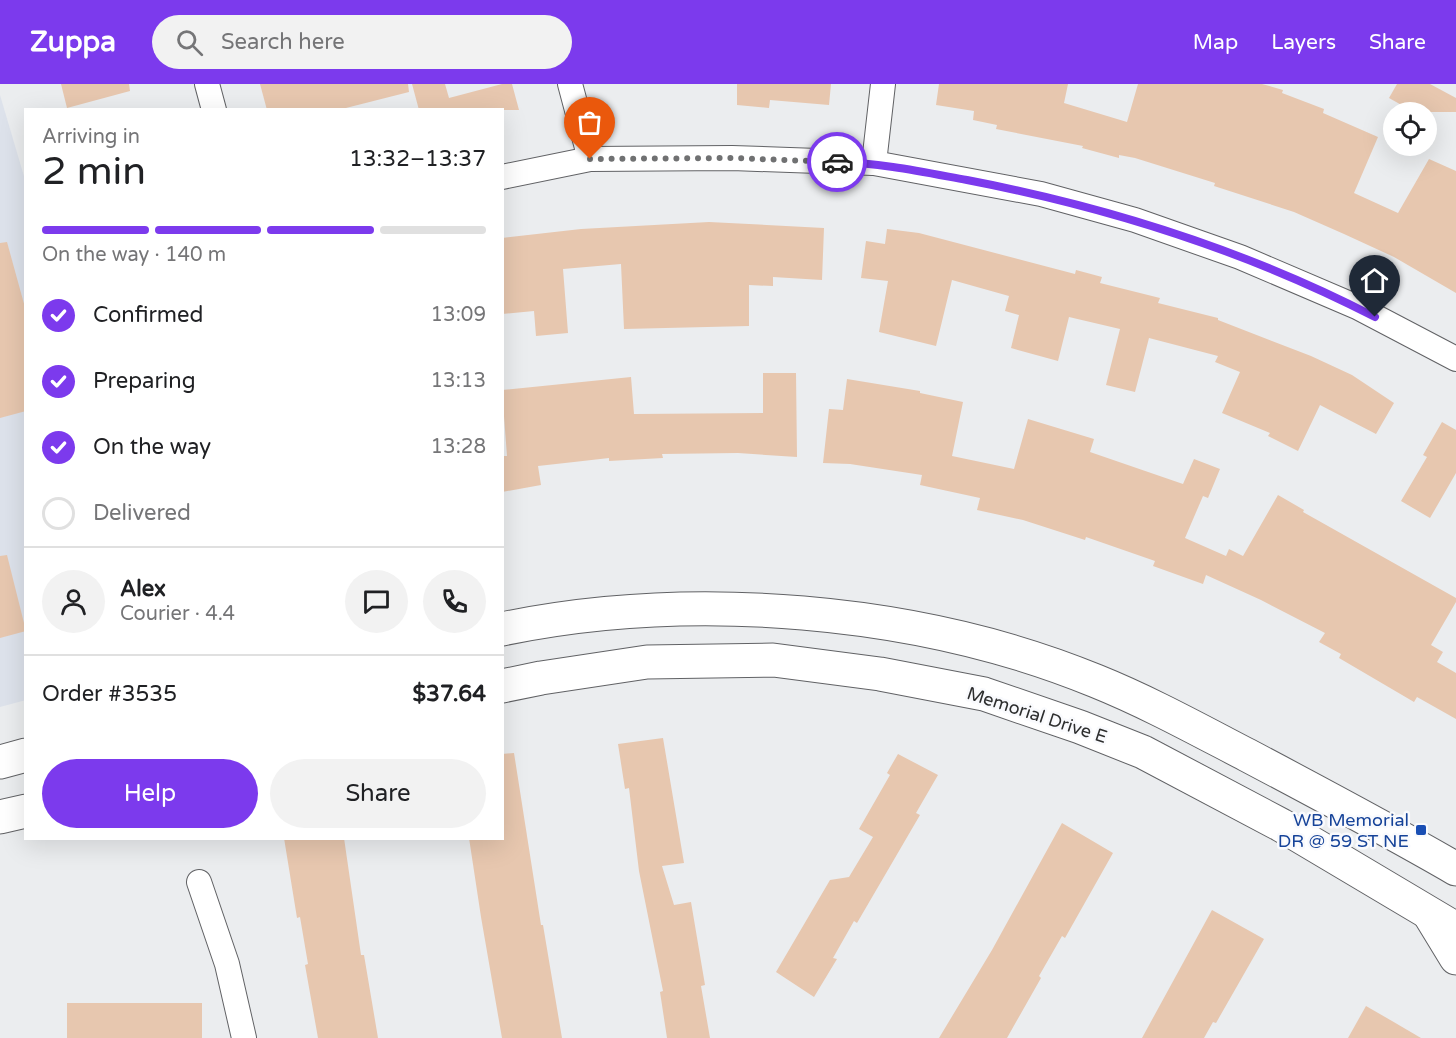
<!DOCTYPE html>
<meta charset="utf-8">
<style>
:root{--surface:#fff;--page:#f2f2f2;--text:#202124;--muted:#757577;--line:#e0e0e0;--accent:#7c3aed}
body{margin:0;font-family:"Varela Round",sans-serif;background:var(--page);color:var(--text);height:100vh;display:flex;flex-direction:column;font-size:22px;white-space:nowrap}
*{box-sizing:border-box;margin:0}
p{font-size:20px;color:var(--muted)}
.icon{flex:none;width:33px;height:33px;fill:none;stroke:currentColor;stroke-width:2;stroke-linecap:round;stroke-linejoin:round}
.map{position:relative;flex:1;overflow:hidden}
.side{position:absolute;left:24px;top:24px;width:480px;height:732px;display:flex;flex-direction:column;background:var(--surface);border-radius:0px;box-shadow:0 6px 24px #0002}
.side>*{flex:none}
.tools{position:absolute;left:1383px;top:18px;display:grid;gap:12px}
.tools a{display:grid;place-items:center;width:54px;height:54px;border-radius:50%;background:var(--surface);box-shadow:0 6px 24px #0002;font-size:30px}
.pin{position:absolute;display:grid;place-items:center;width:51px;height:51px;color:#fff;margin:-62px -26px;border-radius:50% 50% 50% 0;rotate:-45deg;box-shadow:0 0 6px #0007}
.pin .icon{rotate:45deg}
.courier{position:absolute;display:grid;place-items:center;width:60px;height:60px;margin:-30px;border:4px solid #7c3aed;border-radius:50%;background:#fff;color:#222;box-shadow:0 2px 8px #0007}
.headline em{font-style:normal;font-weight:600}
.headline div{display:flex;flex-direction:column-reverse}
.headline{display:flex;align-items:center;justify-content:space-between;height:102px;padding:0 18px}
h1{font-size:39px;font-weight:600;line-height:45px}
.bar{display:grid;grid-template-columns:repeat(4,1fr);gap:9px 6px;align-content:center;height:72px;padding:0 18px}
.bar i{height:8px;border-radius:4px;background:var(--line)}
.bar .selected{background:var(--accent)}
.bar p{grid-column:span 4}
.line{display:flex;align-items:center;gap:15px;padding:0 18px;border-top:2px solid var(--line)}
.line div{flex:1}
.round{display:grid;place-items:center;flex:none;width:63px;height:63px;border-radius:32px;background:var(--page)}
ol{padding:0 18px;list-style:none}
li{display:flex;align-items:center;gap:18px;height:66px}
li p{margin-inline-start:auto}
li .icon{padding:6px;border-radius:50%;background:var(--accent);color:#fff;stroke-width:4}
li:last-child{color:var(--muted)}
li i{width:33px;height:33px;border:3px solid var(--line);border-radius:50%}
.primary-button{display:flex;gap:12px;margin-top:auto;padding:12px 18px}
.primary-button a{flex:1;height:69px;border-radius:36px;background:var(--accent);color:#fff;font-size:24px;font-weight:600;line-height:69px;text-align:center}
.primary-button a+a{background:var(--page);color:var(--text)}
header{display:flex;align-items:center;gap:36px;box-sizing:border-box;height:84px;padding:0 30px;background:var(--accent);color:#fff}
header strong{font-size:28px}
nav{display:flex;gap:33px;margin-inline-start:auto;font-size:21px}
.search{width:420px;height:54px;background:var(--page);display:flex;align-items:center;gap:15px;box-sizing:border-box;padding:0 21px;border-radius:33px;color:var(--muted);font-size:22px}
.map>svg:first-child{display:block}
.built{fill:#dde2eb}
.building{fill:#e7c7af}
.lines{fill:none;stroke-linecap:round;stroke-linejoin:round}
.street-casing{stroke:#616265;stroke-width:26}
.secondary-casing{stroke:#616265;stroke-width:35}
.street{stroke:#fff;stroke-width:24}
.secondary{stroke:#fff;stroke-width:33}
.done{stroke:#707172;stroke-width:6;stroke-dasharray:0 10.8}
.route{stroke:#7c3aed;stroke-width:8}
.transit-dot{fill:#1a4fb4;stroke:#f9fafd;stroke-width:2}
.labels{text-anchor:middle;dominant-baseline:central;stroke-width:5;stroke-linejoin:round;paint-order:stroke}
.street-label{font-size:18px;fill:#2d2e2e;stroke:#f9fafd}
.transit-label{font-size:18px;fill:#164399;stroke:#f9fafd;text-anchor:end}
</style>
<header>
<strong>Zuppa</strong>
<div class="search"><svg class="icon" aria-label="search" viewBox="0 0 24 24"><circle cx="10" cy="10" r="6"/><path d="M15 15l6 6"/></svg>Search here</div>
<nav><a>Map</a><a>Layers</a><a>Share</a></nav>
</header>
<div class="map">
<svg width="1456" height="954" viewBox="0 0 1456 954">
<rect width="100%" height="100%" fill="#ebedef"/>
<path class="built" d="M0,11L26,99V616L0,623Z"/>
<g class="building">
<path d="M61,0H129L130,7L67,24Z"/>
<path d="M260,0H408L409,8L338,26H267Z"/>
<path d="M412,0H445L449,14L502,0H512L519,26H419Z"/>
<path d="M737,0H831L829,21L770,16L769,24L737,21Z"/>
<path d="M939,0H1068L1064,19L1127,38L1138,0H1262L1283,6L1282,9L1324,25L1323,29L1378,53L1354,109L1398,129L1429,75L1456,87V209L1394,173L1344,150L1294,128L1214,102L1215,99L1135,74L1119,71V74L1082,64L1083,62L996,45L997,41L973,36L974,27L936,21Z"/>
<path d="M1397,0H1430L1456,14V28H1414L1389,14Z"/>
<path d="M709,138L824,144L822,196L773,193V202L749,201V242L624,245L621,180L563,185L568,249L536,252L534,227L502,230V154L581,145Z"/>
<path d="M887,145L919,149L1075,190L1076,186L1102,193L1100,199L1160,214L1158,219L1218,234V236L1311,272L1352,291L1394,319L1376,350L1320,321L1298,367L1268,352L1270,349L1222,329L1240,288L1215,278L1218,272L1149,254L1135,308L1106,301L1120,245L1069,233L1058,277L1011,264L1019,231L1005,227L1009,212L952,196L936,262L879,248L888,197L861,194L866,157L885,160Z"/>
<path d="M7,158L26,227V327L0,334V159Z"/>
<path d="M763,289H796L797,373L738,369L662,370L663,374L609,377V374L574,378L538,382L541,401L502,408V372H507L502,306L631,293L634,330L763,329Z"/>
<path d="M847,295L920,307V309L963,318L952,372L1014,385L1028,335L1094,355L1090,368L1183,400L1194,375L1220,385L1208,414L1203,412L1185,454L1226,472L1229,465L1243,472L1278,411L1304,426L1303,428L1456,514V518L1431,561L1443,568L1437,578L1456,589V635L1417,613L1414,618L1339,574L1341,570L1319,558L1325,549L1261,516L1206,491L1203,500L1153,482L1155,477L1086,453L1085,456L1023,436L977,426L980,414L920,401L922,391L850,380L823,379L829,325L843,326Z"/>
<path d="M1442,338L1456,346V389L1430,434L1401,417L1427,373L1423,371Z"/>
<path d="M7,471L26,547L0,554V472Z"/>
<path d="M663,654L684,779L662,782L674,821L691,818L705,901L701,902L710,954H667L660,908L663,907L639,787L629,704L625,705L618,660Z"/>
<path d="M514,669L541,841H543L562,954H502L481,833L469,754H502V670Z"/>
<path d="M898,670L938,691L916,729L920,731L857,839L854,837L833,874L837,875L814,913L776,888L830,796L849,793L873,753L859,745L890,691L887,689Z"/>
<path d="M1062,739L1113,769L1065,854L1062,852L1039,892L1041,894L1007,954H939L992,866Z"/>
<path d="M284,754H344L361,871H364L378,954H318L305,881L308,880L300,833L297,834Z"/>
<path d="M1212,826L1264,855L1216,939L1213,938L1204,954H1142Z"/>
<rect x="67" y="919" width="135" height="35"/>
<path d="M1366,922L1392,937L1421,954H1348Z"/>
</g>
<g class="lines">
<g class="street-casing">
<g id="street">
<path d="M207,0L214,26"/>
<path d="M570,0L590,75"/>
<path d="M874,79L883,0"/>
<path d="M502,93L590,75L732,74L874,79L1041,110L1135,136L1240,173L1357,223L1456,275"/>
<path d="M199,798L227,880L244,954"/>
</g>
</g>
<g class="secondary-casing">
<g id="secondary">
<path d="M502,545C691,506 918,524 1096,597C1148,618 1197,645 1247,671C1317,708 1387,745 1456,785"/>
<path d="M502,602L541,594L647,578L773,576L880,590L984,610L1080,643L1143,668L1281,741L1456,845"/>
<path d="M0,678L26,671"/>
<path d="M0,733L26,727"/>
<path d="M1431,833L1456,874"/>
</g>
</g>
<use href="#street" class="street"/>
<use href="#secondary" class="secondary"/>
</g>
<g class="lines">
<path class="done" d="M590,75L732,74L837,78"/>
<path class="route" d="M837,78C881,79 923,88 967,96C1108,123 1247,167 1375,233"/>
</g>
<rect class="transit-dot" x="1415" y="740" width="12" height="12" rx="3"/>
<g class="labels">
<g class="street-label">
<text transform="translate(1037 631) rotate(18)">Memorial Drive E</text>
</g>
<g class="transit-label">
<text x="1409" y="736">WB Memorial<tspan x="1409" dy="21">DR @ 59 ST NE</tspan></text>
</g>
</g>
</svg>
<div class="tools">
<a><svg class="icon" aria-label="locate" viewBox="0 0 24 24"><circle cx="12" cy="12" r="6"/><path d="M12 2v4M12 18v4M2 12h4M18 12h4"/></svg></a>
</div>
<div class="pin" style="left:590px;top:75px;background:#ea580c"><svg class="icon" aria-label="bag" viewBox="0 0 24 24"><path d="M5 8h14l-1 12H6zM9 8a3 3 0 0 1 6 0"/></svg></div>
<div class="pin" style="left:1375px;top:233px;background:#1f2937"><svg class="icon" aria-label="home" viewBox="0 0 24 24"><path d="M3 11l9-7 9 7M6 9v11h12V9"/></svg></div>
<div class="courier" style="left:837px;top:78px"><svg class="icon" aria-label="car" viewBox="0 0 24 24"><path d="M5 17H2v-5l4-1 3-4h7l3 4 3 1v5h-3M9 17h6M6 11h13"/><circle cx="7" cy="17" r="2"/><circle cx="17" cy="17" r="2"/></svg></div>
<section class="side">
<div class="headline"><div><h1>2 min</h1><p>Arriving in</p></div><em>13:32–13:37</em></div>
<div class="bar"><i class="selected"></i><i class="selected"></i><i class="selected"></i><i></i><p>On the way · 140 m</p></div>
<ol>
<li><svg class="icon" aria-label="check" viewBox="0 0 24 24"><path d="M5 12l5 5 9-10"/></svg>Confirmed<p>13:09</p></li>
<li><svg class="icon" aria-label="check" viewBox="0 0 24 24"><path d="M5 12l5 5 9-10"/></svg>Preparing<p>13:13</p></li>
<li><svg class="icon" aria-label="check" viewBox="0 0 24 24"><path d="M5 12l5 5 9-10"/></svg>On the way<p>13:28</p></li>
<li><i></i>Delivered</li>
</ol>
<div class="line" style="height:108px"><a class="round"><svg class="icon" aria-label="person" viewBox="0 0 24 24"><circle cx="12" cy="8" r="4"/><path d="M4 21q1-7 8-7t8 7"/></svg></a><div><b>Alex</b><p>Courier · 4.4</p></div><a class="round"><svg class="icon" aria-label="chat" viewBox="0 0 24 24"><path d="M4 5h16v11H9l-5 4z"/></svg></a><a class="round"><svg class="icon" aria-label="phone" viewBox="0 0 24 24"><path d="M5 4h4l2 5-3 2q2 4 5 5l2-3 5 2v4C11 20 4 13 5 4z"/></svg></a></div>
<div class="line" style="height:78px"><div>Order #3535</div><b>$37.64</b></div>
<div class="primary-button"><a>Help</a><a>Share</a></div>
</section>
</div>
